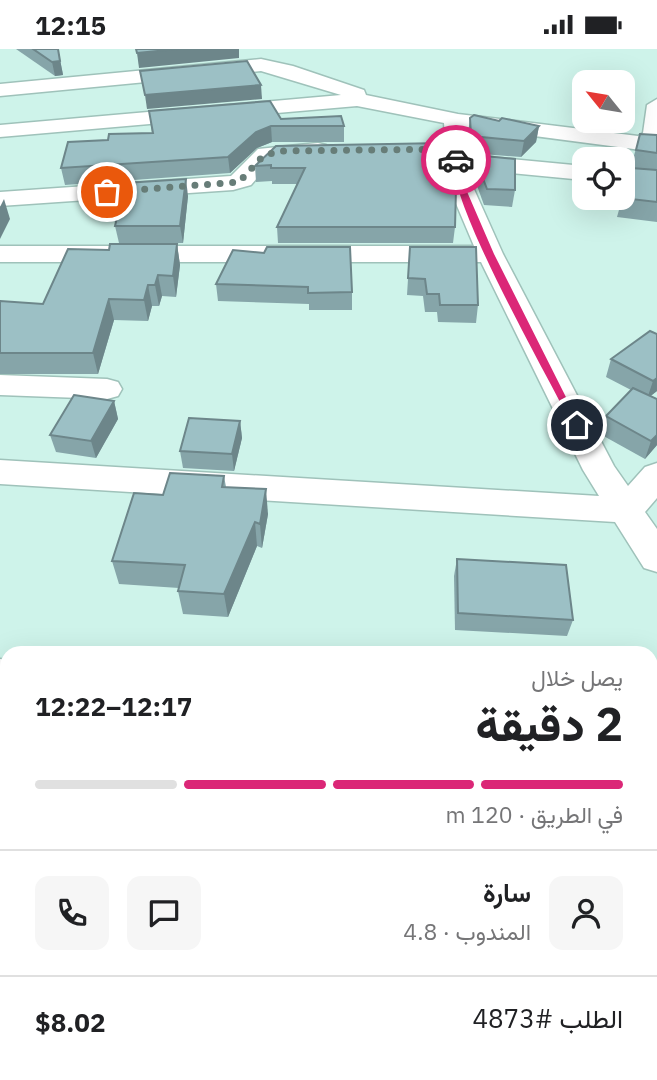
<!DOCTYPE html>
<html lang="ar">
<meta charset="utf-8">
<style>
:root{--surface:#fff;--page:#f6f6f6;--text:#202124;--muted:#757577;--line:#e0e0e0;--accent:#db2777}
body{margin:0;font-family:"IBM Plex Sans",Vazirmatn,sans-serif;background:var(--page);color:var(--text);direction:rtl;height:100vh;display:flex;flex-direction:column;font-size:26px;white-space:nowrap}
*{box-sizing:border-box;margin:0}
p{font-size:23px;color:var(--muted)}
.icon{flex:none;width:38px;height:38px;fill:none;stroke:currentColor;stroke-width:2;stroke-linecap:round;stroke-linejoin:round}
.map{position:relative;flex:1;overflow:hidden;direction:ltr}
.panel{position:absolute;left:0px;top:597px;width:658px;height:436px;display:flex;flex-direction:column;background:var(--surface);border-radius:21px 21px 0 0;box-shadow:0 7px 28px #0002;direction:rtl}
.panel>*{flex:none}
.needle{width:46px;rotate:300deg}
.fabs{position:absolute;left:572px;top:21px;display:grid;gap:14px}
.fabs a{display:grid;place-items:center;width:63px;height:63px;border-radius:14px;background:var(--surface);box-shadow:0 7px 28px #0002;font-size:35px}
.pin{position:absolute;display:grid;place-items:center;width:60px;height:60px;color:#fff;margin:-30px;border:4px solid #fff;border-radius:50%;box-shadow:0 2px 7px #0007}
.courier{position:absolute;display:grid;place-items:center;width:70px;height:70px;margin:-35px;border:5px solid #db2777;border-radius:50%;background:#fff;color:#222;box-shadow:0 2px 9px #0007}
.headline em{font-style:normal;font-weight:800}
.headline div{display:flex;flex-direction:column-reverse}
.headline{display:flex;align-items:center;justify-content:space-between;height:119px;padding:0 35px}
h1{font-size:46px;font-weight:800;line-height:52px}
.bar{display:grid;grid-template-columns:repeat(4,1fr);gap:10px 7px;align-content:center;height:84px;padding:0 35px}
.bar i{height:9px;border-radius:5px;background:var(--line)}
.bar .selected{background:var(--accent)}
.bar p{grid-column:span 4}
.line{display:flex;align-items:center;gap:18px;padding:0 35px;border-top:2px solid var(--line)}
.line div{flex:1}
.round{display:grid;place-items:center;flex:none;width:74px;height:74px;border-radius:14px;background:var(--page)}
.status{display:flex;justify-content:space-between;align-items:center;height:49px;padding:0 35px;background:var(--surface);direction:ltr}
.status svg{height:19px;fill:currentColor}
.map>svg:first-child{display:block}
.lines{fill:none;stroke-linecap:round;stroke-linejoin:round}
.minor-casing{stroke:#9fc2ba;stroke-width:3}
.minor{fill:#fff;fill-rule:evenodd}
.wall{fill:#86a5a9}
.shaded-wall{fill:#6d868a}
.building{fill:#9cc0c5;stroke:#6d868a;stroke-width:2}
.route{fill:#db2777}
.done{stroke:#677d78;stroke-width:7;stroke-dasharray:0 12.6}
</style>
<div class="status"><b>12:15</b><svg viewBox="0 0 49 12"><path d="M0 12V9h3v3zM5 12V6h3v6zM10 12V3h3v9zM15 12V0h3v12zM26 1h20v11H26zM47 4h2v5h-2z"/></svg></div>
<div class="map">
<svg width="657" height="1031" viewBox="0 0 657 1031">
<rect width="100%" height="100%" fill="#cef3ea"/>
<g class="lines">
<g class="minor-casing">
<g id="minor">
<path d="M261,10L293,17L364,41L366,46L458,65L638,87L643,84L647,56L657,50V94L641,101L465,78L467,106L584,117V131L469,120L473,138L503,205L614,417L628,437L645,418L657,414V449L645,463L657,480V523L644,519L615,473L0,435V411L599,447L583,421L481,213H0V197H474L449,138L444,74L357,57L0,88V76L341,46L261,22L0,47V35Z"/>
<path d="M318,94L326,96L329,101L326,106L273,111L251,136L233,141L0,157V143L231,127L258,100Z"/>
<path d="M623,121L657,125V139L623,135Z"/>
<path d="M0,326L107,330L118,333L122,340L118,347L107,350L0,346Z"/>
<path d="M0,610L7,611V645L0,644Z"/>
</g>
</g>
<use href="#minor" class="minor"/>
</g>
<g class="wall">
<path d="M16,0H58L63,26L55,27Z"/>
<path d="M149,62L281,70L344,77V93H272L257,99L230,124L65,136L61,119L108,91L152,84Z"/>
<path d="M470,69L539,77L536,93L521,108L469,104L468,85Z"/>
<path d="M640,85L657,86V173L617,168Z"/>
<path d="M276,97L455,178L453,194H278L277,178L297,135H272V132L256,133L255,117Z"/>
<path d="M474,106L515,141L512,158L484,156L472,123Z"/>
<path d="M188,147L183,194H119L115,177Z"/>
<path d="M177,195L180,216L176,248L162,247L159,257H152L148,272L114,271L98,325H0V252L43,255L109,201Z"/>
<path d="M410,198L478,256L476,274L438,273L437,263H425L423,247L407,246Z"/>
<path d="M233,201L352,243V261H309V255L218,252L216,235Z"/>
<path d="M657,285V342L650,347L657,350V396L645,410L600,385L606,367L631,341L606,328L611,310Z"/>
<path d="M114,352L118,370L96,409L56,403L50,386Z"/>
<path d="M240,372L242,389L234,422L183,419L180,402Z"/>
<path d="M224,427L226,438L268,465L262,499L257,497L228,568L183,565L178,542L179,539L119,535L112,512L163,446Z"/>
<path d="M457,510L573,571L567,587L455,581L454,527Z"/>
<path d="M0,653L7,654V756L0,754Z"/>
</g>
<g class="shaded-wall">
<path d="M58,0L63,26L55,27L52,13Z"/>
<path d="M178,0H239V9L139,19L137,4Z"/>
<path d="M261,36L262,50L147,60L145,46Z"/>
<path d="M271,77L272,93L257,99L230,124L228,108L256,83Z"/>
<path d="M539,77L536,93L521,108L524,92Z"/>
<path d="M186,130L188,147L183,194L180,177Z"/>
<path d="M4,150L10,170L0,190V158Z"/>
<path d="M177,195L180,216L176,248L173,227Z"/>
<path d="M158,226L162,247L159,257L155,236Z"/>
<path d="M148,236L152,257L148,272L144,251Z"/>
<path d="M109,250L114,271L98,325L93,304Z"/>
<path d="M657,329V342L647,350L653,332Z"/>
<path d="M114,352L118,370L96,409L91,392Z"/>
<path d="M240,372L242,389L234,422L232,405Z"/>
<path d="M657,386V396L645,410L651,392Z"/>
<path d="M266,440L268,465L262,499L260,475Z"/>
<path d="M255,473L257,497L228,568L224,545Z"/>
</g>
<g class="building">
<path d="M33,0H58L60,12L52,13Z"/>
<path d="M136,0H178L137,4Z"/>
<path d="M247,12L261,36L145,46L140,22Z"/>
<path d="M270,52L281,70L341,67L344,77H271L256,83L228,108L61,119L68,93L108,91L109,85L153,84L149,62Z"/>
<path d="M474,66L499,72L502,69L539,77L524,92L471,87L470,69Z"/>
<path d="M640,85L657,86V104L636,101Z"/>
<path d="M444,94L448,122L456,140L455,178H277L305,119H271V116L255,117L276,97Z"/>
<path d="M474,106L515,110V141L487,140Z"/>
<path d="M631,119L657,121V153L622,149Z"/>
<path d="M186,130L180,177H115L125,134Z"/>
<path d="M110,195H177L173,227L158,226L155,236H148L144,251L109,250L93,304H0V252L43,255L68,200L109,201Z"/>
<path d="M267,198H350L352,243L308,244V238L216,235L233,201L264,204Z"/>
<path d="M410,198H476L478,256H440L439,245H427L425,230L408,229Z"/>
<path d="M650,282L657,285V329L653,332L611,310Z"/>
<path d="M633,339L657,350V386L651,392L606,367Z"/>
<path d="M74,346L114,352L91,392L50,386Z"/>
<path d="M189,369L240,372L232,405L180,402Z"/>
<path d="M170,424L224,427L222,438L266,440L260,475L255,473L224,545L178,542L185,516L112,512L134,444L163,446Z"/>
<path d="M457,510L566,516L573,571L458,564Z"/>
<path d="M0,653L7,654V742L0,740Z"/>
</g>
<path class="route" d="M453,110L459,111L465,138L494,205L581,378L572,376C546,324 450,157 453,110Z"/>
<g class="lines">
<path class="done" d="M107,143L239,133L263,107L280,102L455,100L456,111"/>
</g>
</svg>
<div class="fabs">
<a><svg class="needle" viewBox="-14 -14 28 28"><path d="M0-13l5 13h-10z" fill="#e53935"/><path d="M0 13l5-13h-10z" fill="#757577"/></svg></a>
<a><svg class="icon" aria-label="locate" viewBox="0 0 24 24"><circle cx="12" cy="12" r="6"/><path d="M12 2v4M12 18v4M2 12h4M18 12h4"/></svg></a>
</div>
<div class="pin" style="left:107px;top:143px;background:#ea580c"><svg class="icon" aria-label="bag" viewBox="0 0 24 24"><path d="M5 8h14l-1 12H6zM9 8a3 3 0 0 1 6 0"/></svg></div>
<div class="pin" style="left:577px;top:376px;background:#1f2937"><svg class="icon" aria-label="home" viewBox="0 0 24 24"><path d="M3 11l9-7 9 7M6 9v11h12V9"/></svg></div>
<div class="courier" style="left:456px;top:111px"><svg class="icon" aria-label="car" viewBox="0 0 24 24"><path d="M5 17H2v-5l4-1 3-4h7l3 4 3 1v5h-3M9 17h6M6 11h13"/><circle cx="7" cy="17" r="2"/><circle cx="17" cy="17" r="2"/></svg></div>
<section class="panel">
<div class="headline"><div><h1>2 دقيقة</h1><p>يصل خلال</p></div><em>12:17–12:22</em></div>
<div class="bar"><i class="selected"></i><i class="selected"></i><i class="selected"></i><i></i><p>في الطريق · 120 m</p></div>
<div class="line" style="height:126px"><a class="round"><svg class="icon" aria-label="person" viewBox="0 0 24 24"><circle cx="12" cy="8" r="4"/><path d="M4 21q1-7 8-7t8 7"/></svg></a><div><b>سارة</b><p>المندوب · 4.8</p></div><a class="round"><svg class="icon" aria-label="chat" viewBox="0 0 24 24"><path d="M4 5h16v11H9l-5 4z"/></svg></a><a class="round"><svg class="icon" aria-label="phone" viewBox="0 0 24 24"><path d="M5 4h4l2 5-3 2q2 4 5 5l2-3 5 2v4C11 20 4 13 5 4z"/></svg></a></div>
<div class="line" style="height:91px"><div>الطلب #4873</div><b>$8.02</b></div>
</section>
</div>
